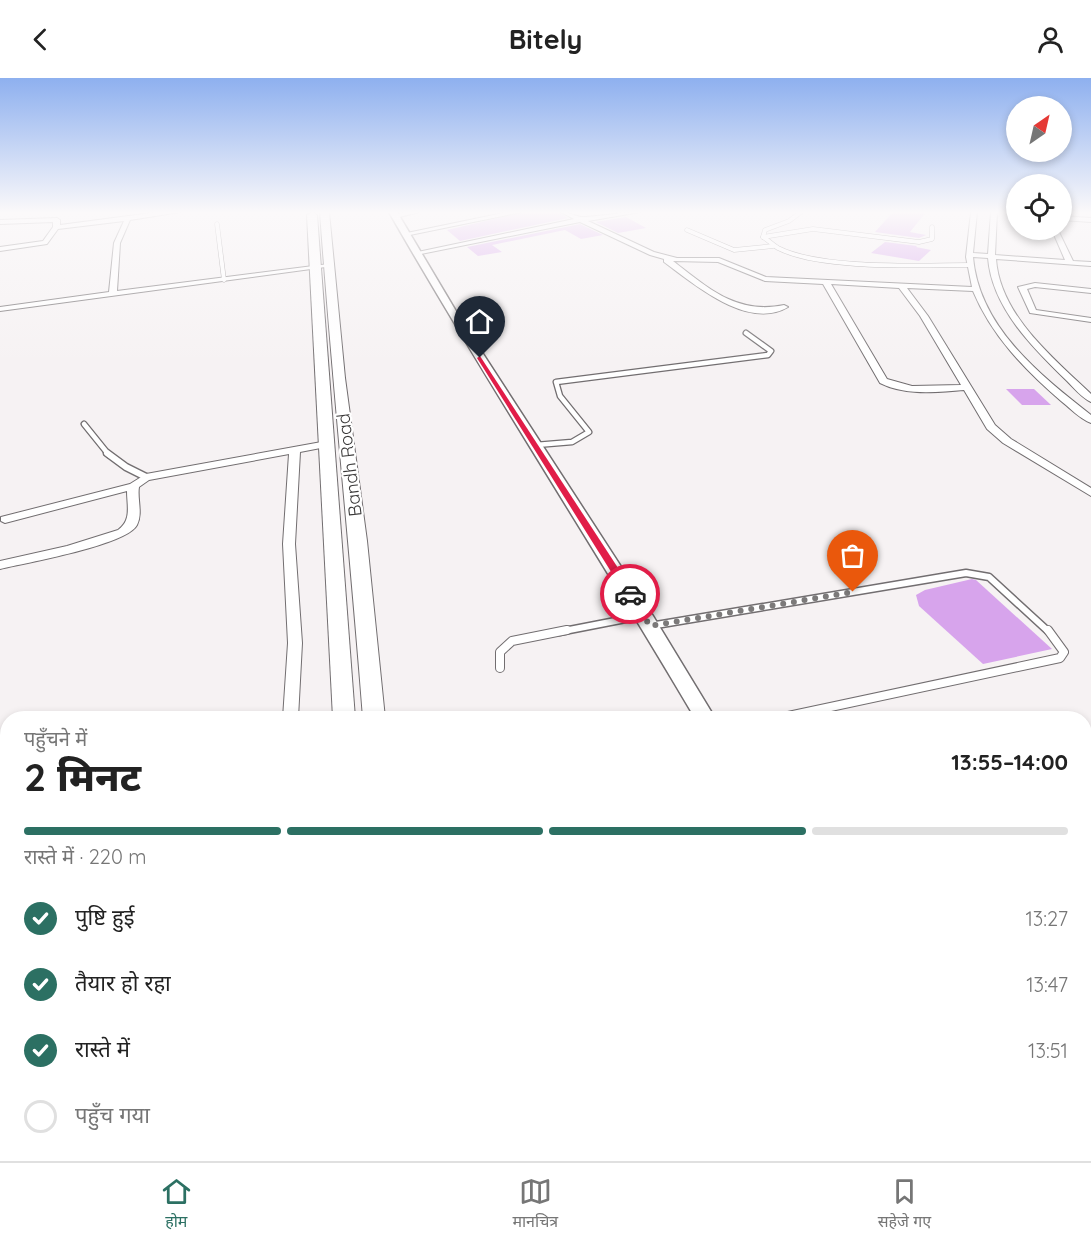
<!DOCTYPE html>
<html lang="hi">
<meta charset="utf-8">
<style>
:root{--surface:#fff;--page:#f2f2f2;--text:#222;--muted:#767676;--line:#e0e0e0;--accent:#2c7063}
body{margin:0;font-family:Quicksand,"Noto Sans Devanagari",sans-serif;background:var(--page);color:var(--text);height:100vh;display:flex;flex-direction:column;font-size:22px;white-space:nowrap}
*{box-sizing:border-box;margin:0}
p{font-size:20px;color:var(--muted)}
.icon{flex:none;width:33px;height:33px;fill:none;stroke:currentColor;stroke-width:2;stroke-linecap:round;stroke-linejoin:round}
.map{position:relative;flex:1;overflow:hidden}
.side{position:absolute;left:0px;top:633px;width:1092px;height:450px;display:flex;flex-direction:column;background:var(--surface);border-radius:24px 24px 0 0;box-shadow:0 3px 9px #0003}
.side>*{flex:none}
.needle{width:39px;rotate:34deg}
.buttons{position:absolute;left:1006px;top:18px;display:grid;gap:12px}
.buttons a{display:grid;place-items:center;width:66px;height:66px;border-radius:50%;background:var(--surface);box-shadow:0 3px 9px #0003;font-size:30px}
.pin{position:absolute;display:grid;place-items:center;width:51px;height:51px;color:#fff;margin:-62px -26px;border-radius:50% 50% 50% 0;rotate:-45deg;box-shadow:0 0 6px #0007}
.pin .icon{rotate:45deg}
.courier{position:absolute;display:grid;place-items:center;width:60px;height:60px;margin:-30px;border:4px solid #e11d48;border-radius:50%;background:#fff;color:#222;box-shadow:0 2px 8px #0007}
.headline em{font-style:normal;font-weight:800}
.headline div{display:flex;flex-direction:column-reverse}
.headline{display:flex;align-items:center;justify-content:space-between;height:102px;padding:0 24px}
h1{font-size:39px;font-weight:800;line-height:45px}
.bar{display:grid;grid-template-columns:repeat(4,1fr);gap:9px 6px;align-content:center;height:72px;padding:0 24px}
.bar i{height:8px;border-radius:4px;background:var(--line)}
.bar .current{background:var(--accent)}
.bar p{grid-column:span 4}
ol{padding:0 24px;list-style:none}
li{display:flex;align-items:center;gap:18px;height:66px}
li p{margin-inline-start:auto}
li .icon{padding:6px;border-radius:50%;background:var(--accent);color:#fff;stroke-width:4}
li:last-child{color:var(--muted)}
li i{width:33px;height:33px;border:3px solid var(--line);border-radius:50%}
header{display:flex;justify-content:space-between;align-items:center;height:78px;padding:0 24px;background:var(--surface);font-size:27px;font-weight:800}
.dock{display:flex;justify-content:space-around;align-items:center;height:84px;border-top:2px solid var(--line);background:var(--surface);font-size:16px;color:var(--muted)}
.dock a{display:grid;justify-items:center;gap:3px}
.dock .current{color:var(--accent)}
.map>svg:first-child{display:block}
.building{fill:#d7a4ec}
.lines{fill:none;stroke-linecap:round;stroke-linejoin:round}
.service-far3-casing{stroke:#726e70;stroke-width:5}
.service-far2-casing{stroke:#726e70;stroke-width:7}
.service-far1-casing{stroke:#726e70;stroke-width:9}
.service-casing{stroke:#726e70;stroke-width:10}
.minor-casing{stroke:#726e70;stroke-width:2}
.tertiary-casing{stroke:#726e70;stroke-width:3}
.secondary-casing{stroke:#726e70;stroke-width:2}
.service-far3{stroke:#fff;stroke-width:4}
.service-far2{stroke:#fff;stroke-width:4.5}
.service-far1{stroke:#fff;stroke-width:6}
.service{stroke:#fff;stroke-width:8}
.minor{fill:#fff;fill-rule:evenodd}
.tertiary{fill:#fff;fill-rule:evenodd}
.secondary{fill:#fff;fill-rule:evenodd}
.route{fill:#e11d48}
.done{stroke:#7c7a7a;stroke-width:6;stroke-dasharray:0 10.8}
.labels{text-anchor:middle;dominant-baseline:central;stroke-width:4.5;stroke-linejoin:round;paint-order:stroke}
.far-street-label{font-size:18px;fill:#3a3939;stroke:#fff}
</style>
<header><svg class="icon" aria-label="back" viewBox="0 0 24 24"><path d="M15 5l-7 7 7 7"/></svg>Bitely<svg class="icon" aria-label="person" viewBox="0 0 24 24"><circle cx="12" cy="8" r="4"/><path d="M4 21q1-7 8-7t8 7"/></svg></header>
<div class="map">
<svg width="1091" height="1083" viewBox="0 0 1091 1083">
<rect width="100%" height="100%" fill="#f6f2f3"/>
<g class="building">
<path d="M524,134H559L568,140L460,163L447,152Z"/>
<path d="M893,134H926L910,154L926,157L919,160L875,154Z"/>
<path d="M626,139L646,150L618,155L596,144Z"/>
<path d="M580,146L603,157L581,161L565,152L492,167L502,174L478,178L467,169Z"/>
<path d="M885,164L917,168L916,169L931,172L919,183L871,175Z"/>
<path d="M1006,311H1034L1051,327H1022Z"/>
<path d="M972,501L976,502L1052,571L983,586L919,528L916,517L925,512Z"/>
</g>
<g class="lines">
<g class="service-far3-casing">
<g id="service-far3">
<path d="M801,134L789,143L765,152L763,159C768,162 773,167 778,170C821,192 920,187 970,187"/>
<path d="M217,146L224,202"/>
<path d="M687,152L734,172L773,168"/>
<path d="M763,159L813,151L919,164L932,161V149"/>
</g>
</g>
<g class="service-far2-casing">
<g id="service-far2">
<path d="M84,346L109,377"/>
<path d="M536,367L572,364L589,354L560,318L556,304L768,277L771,273L746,255"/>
</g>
</g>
<g class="service-far1-casing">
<g id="service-far1">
<path d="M107,375L126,389L146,399"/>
<path d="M650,548L966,495L989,499L1049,554"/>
<path d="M559,554L641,538"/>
</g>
</g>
<g class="service-casing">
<g id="service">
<path d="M500,590V574L512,563L567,552"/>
<path d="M779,640L1060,580L1064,574L1048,552"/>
<path d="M1084,738L1091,732"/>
<path d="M0,773L8,771"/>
</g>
</g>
<g class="minor-casing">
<g id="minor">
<path d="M159,134H180L130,142L120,165L117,213L329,186L333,188L0,233V229L109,214L114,165L124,143L58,151L47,166L0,173V169L43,163L53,149V144L0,146V142L57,140L60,142V147Z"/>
<path d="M405,134H420L395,140L392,138Z"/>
<path d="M508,134H522L405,158L402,156Z"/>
<path d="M561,134C570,134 577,140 585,139C603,138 621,134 640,134L588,143L654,174L677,180H719L766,199L972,209L966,179L971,134H977L973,175L988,176L991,134H997L995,177L1065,182L1052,152H1058L1073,183L1091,184V188L996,181C1000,237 1053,280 1091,316V324C1082,320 1074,310 1067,303C1033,270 992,230 988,180L973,179C979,249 1040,297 1091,337V345C1080,341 1070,330 1061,323C1024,291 992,258 973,213L907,210L928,238L995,347L1011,361L1091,410V418L1003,365L987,351L964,312C936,314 906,318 880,305L823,206L765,203L718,184L673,183C708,210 737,237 784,227L788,229C748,253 694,206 664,184V181L650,177L580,144L416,177L413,175L574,141ZM831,206L899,210L920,238L961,307L912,308L887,301Z"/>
<path d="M1013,134H1017V137Z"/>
<path d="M1062,138L1091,140V144L1062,142Z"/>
<path d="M1035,205L1091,211V215L1035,209L1027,211L1036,232L1091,240V244L1030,235L1018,209Z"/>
<path d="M327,363L331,364V368L300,374L295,466L302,565L298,640H283L288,565L283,466L289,376L149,402L139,409C137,421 143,435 137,447C127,467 25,485 0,491V483L67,468L118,452C132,442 127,428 127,413L5,445L1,443V439L130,406L146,396Z"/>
<path d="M8,931V951L0,954V934Z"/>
</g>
</g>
<g class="tertiary-casing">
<g id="tertiary">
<path d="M389,134H397L463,245L653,538L715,640H695C595,470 487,305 389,134Z"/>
<path d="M956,1076H988L991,1083H959Z"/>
</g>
</g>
<g class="secondary-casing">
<g id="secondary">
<path d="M312,134L317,137L355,640H333L307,137Z"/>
<path d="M320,134H329L345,300L367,463L385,640H363C350,471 332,303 320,134Z"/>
<path d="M353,1076H386L388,1083H354Z"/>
<path d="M396,1076H429L430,1083H396Z"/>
</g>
</g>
<use href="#service-far3" class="service-far3"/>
<use href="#service-far2" class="service-far2"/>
<use href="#service-far1" class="service-far1"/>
<use href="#service" class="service"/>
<use href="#minor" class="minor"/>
<use href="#tertiary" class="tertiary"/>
<use href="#secondary" class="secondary"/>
</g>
<linearGradient id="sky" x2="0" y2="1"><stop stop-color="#8eb0ef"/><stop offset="0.47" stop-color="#fbf9fa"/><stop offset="1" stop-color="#fbf9fa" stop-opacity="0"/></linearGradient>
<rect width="1091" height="286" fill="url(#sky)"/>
<path class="route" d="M480,278L635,516L633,518L625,516L477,280Z"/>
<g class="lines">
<path class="done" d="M630,516L650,548L853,514"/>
</g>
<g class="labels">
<g class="far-street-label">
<text transform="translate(349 387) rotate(-97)">Bandh Road</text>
</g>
</g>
</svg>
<div class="buttons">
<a><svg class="needle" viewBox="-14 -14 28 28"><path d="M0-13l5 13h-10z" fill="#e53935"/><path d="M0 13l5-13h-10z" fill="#767676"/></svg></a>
<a><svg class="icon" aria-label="locate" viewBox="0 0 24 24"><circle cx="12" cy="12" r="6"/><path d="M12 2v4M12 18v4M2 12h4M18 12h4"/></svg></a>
</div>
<div class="pin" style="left:853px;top:514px;background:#ea580c"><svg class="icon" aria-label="bag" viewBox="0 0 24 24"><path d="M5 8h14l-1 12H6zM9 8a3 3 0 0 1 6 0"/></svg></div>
<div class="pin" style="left:480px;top:280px;background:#1f2937"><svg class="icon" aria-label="home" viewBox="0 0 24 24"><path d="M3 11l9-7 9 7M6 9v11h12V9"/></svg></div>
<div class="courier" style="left:630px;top:516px"><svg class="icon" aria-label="car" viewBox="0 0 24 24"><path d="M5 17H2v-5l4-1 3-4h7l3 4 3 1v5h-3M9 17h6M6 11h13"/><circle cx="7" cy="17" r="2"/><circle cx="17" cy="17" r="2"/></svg></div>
<section class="side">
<div class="headline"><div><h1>2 मिनट</h1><p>पहुँचने में</p></div><em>13:55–14:00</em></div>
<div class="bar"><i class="current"></i><i class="current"></i><i class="current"></i><i></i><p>रास्ते में · 220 m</p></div>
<ol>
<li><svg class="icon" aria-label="check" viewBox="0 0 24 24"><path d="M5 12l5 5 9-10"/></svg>पुष्टि हुई<p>13:27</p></li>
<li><svg class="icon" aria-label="check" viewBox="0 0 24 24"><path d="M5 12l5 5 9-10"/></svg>तैयार हो रहा<p>13:47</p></li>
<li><svg class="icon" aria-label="check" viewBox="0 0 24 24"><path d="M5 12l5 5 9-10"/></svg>रास्ते में<p>13:51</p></li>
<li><i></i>पहुँच गया</li>
</ol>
</section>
</div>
<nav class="dock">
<a class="current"><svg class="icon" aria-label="home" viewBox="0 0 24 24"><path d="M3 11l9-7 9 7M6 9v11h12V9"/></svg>होम</a>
<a><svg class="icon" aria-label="map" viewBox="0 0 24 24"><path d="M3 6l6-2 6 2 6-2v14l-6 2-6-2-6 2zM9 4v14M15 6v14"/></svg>मानचित्र</a>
<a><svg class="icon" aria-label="saved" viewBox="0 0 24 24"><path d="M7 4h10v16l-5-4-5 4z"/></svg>सहेजे गए</a>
</nav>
